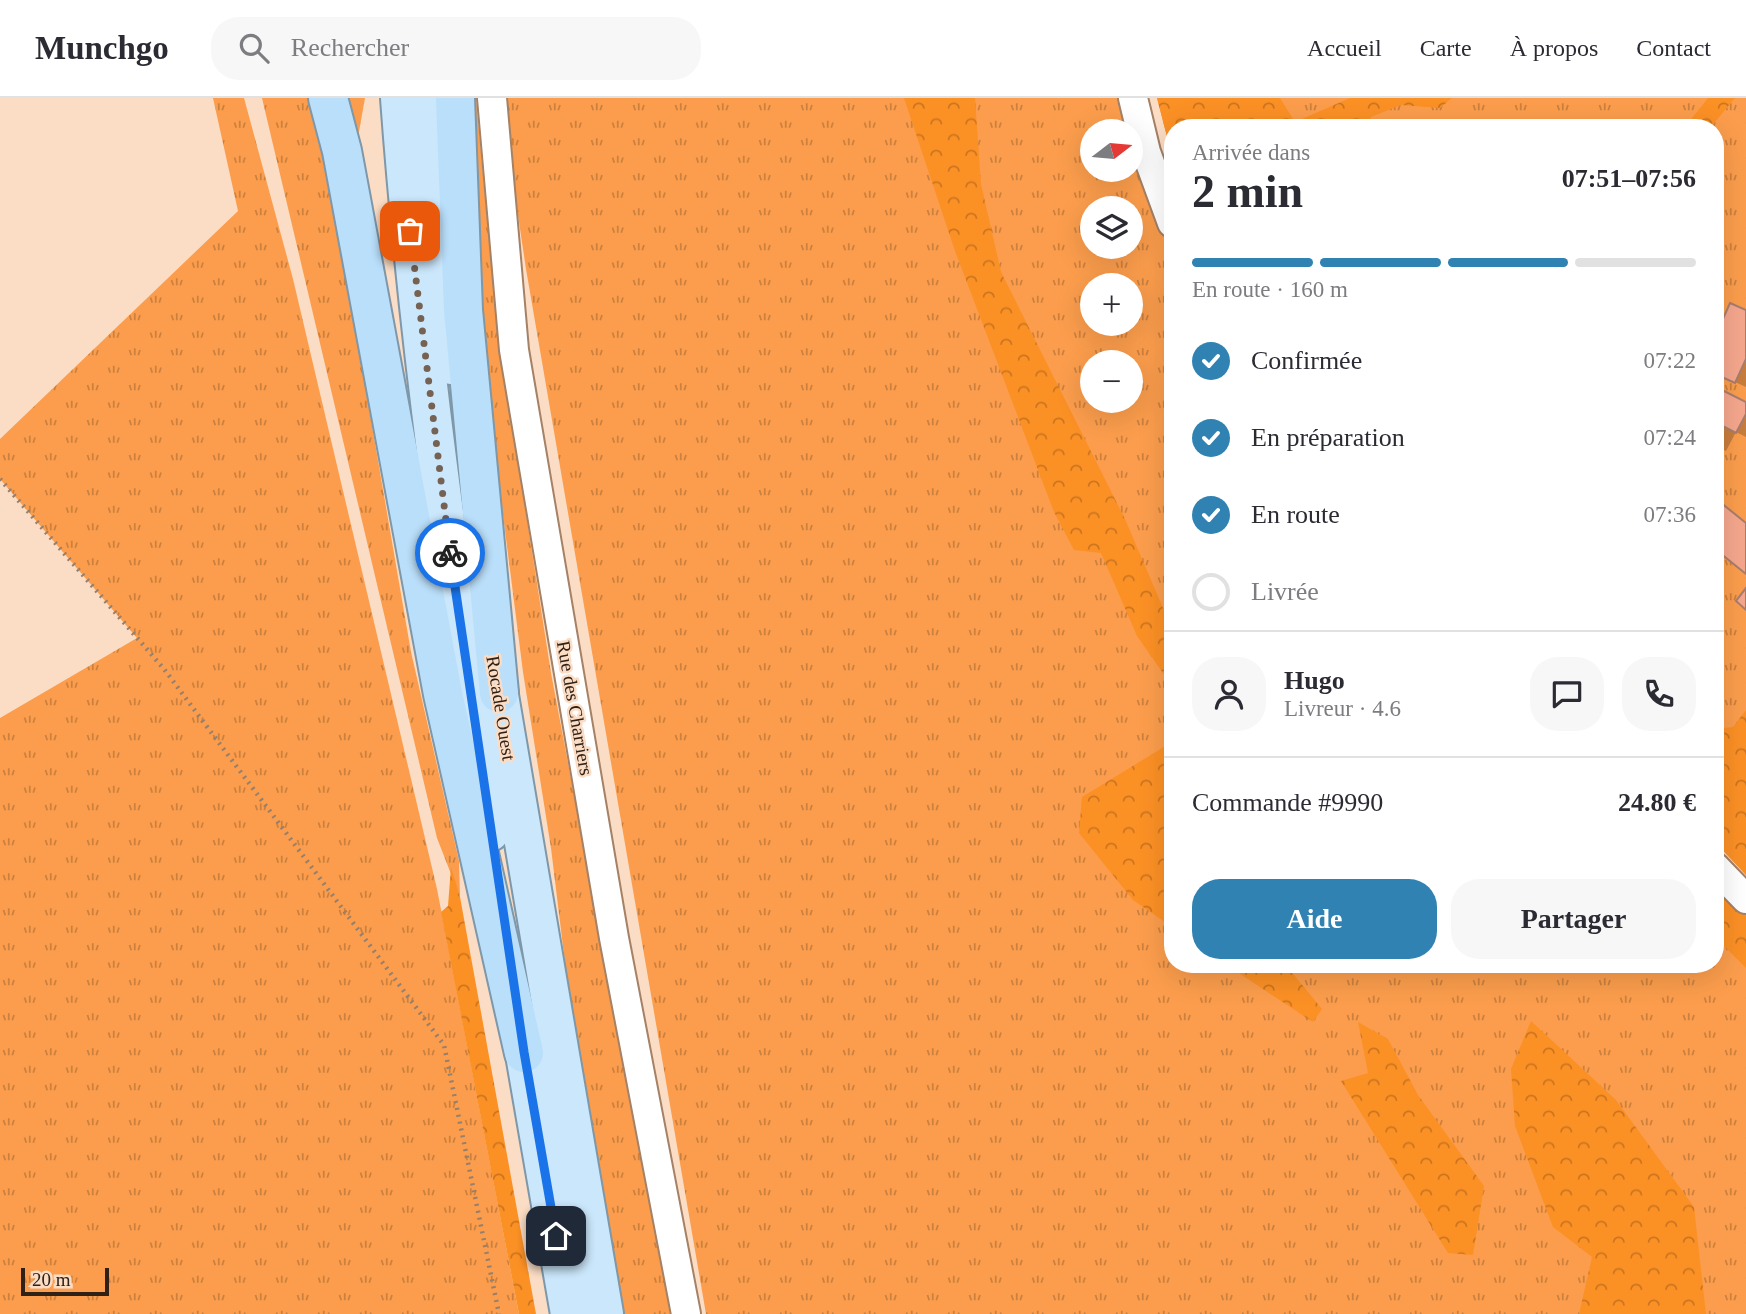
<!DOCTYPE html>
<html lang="fr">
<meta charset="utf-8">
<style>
:root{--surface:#fff;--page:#f7f7f7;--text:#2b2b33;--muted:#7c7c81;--line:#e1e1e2;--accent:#2f82b2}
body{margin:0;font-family:"Times New Roman",serif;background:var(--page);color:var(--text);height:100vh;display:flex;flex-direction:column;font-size:26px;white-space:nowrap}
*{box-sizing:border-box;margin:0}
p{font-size:23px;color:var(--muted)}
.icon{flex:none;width:38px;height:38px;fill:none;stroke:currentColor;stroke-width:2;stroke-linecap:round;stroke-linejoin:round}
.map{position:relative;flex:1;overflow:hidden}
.side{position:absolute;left:1164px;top:21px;width:560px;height:854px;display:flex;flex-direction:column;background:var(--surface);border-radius:28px;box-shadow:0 7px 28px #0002}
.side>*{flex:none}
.needle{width:46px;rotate:74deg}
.buttons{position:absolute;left:1080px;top:21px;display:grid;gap:14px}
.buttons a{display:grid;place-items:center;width:63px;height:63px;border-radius:50%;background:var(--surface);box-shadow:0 7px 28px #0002;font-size:35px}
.scale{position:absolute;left:21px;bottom:18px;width:88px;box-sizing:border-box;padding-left:7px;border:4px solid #2f2116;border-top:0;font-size:19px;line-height:24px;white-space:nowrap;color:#2f2116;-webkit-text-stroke:5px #fbdcc4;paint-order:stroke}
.pin{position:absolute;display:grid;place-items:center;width:60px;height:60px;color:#fff;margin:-30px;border-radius:14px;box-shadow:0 4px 10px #0006}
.courier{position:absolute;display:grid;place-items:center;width:70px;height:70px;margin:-35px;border:5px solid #1a73e8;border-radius:50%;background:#fff;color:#222;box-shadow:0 2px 9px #0007}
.overview em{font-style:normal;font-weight:700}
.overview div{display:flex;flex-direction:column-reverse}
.overview{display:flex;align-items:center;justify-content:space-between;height:119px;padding:0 28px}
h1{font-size:46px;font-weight:700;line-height:52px}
.bar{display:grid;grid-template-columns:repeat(4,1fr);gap:10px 7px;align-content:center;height:84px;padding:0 28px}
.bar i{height:9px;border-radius:5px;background:var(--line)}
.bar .selected{background:var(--accent)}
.bar p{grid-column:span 4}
.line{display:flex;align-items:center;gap:18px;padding:0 28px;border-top:2px solid var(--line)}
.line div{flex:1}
.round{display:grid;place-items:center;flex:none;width:74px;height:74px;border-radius:28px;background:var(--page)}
ol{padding:0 28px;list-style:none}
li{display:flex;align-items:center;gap:21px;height:77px}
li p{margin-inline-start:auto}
li .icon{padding:7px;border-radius:50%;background:var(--accent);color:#fff;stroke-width:4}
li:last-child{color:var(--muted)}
li i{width:38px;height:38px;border:4px solid var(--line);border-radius:50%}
.button{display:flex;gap:14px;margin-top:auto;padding:14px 28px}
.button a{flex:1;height:80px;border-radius:28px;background:var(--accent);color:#fff;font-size:28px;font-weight:700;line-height:80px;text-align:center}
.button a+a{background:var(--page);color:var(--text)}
header{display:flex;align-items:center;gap:42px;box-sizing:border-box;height:98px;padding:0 35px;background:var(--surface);border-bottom:2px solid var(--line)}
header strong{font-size:33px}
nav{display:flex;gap:38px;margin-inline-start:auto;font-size:24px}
.search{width:490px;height:63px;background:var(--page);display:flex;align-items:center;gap:18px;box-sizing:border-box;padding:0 24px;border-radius:28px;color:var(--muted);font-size:26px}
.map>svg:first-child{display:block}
.grass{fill:url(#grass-tufts);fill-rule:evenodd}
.forest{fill:url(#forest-crowns)}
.shadow{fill:#0003}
.building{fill:#f5a78d;stroke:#a97d6e;stroke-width:2}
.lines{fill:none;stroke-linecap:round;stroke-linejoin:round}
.minor-casing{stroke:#a58166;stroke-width:32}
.primary-casing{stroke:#7e97a9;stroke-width:42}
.trunk-casing{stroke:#7e97a9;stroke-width:42}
.path{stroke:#957f6d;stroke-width:4.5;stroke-dasharray:2 5;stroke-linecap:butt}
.minor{stroke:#fff;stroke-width:28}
.primary{stroke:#cbe7fb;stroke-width:38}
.trunk{stroke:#badffa;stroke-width:38}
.done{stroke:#766253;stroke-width:7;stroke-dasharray:0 12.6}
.route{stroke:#1a73e8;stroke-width:9}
.labels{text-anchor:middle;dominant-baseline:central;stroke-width:5;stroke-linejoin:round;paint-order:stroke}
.street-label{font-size:19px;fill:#2f2116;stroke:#fbdcc4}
</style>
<header>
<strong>Munchgo</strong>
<div class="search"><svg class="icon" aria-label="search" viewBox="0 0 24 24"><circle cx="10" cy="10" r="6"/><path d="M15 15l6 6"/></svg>Rechercher</div>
<nav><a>Accueil</a><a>Carte</a><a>À propos</a><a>Contact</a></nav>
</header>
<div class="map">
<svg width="1746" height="1216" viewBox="0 0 1746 1216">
<defs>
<pattern id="grass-tufts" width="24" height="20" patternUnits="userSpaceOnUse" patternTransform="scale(1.75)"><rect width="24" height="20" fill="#fb9d4c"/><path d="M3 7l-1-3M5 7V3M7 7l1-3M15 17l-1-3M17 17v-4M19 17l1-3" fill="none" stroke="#cc803e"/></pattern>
<pattern id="forest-crowns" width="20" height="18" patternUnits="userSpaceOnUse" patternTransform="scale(1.75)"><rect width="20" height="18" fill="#fb9025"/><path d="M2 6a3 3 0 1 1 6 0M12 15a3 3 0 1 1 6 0" fill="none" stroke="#cc751f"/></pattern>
</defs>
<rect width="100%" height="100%" fill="#fbdcc4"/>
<g class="grass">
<path d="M213,0H244L293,181L437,791L519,1216H0V620L137,540L0,381V341L238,113Z"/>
<path d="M262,0H310L321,32L411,554L459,763L460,799L437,740Z"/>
<path d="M343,0H365L358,39Z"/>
<path d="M472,0H476L497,230L551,575L672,1216H623L566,930L565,865L551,750L523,574L477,212Z"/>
<path d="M505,0H1127L1158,115L1172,141V866H1715V784L1746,817V1216H706L526,171L505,30ZM1092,33H1130V72H1092ZM1092,110H1130V149H1092ZM1092,187H1130V226H1092ZM1092,264H1130V303H1092Z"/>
<path d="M1157,0H1746V777L1715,744V30H1172V58Z"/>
</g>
<g class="forest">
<path d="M904,0H975L981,86L1001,174L1125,421L1172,531V582L1170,585L1137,538L1101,455L1074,452L1054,414L955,153Z"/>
<path d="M1157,0H1280L1295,24L1350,0H1452L1440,10L1401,7L1371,19L1369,30H1172V58Z"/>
<path d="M1708,0H1735L1710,30H1684Z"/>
<path d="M1746,612V777L1715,744V631L1733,629Z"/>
<path d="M1172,644V829L1133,802L1079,735L1082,699Z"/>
<path d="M451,769L460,799L536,1216H519L441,814L448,808Z"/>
<path d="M1715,784L1746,817V870L1715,839Z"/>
<path d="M1225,866H1285L1322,911L1313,924Z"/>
<path d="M1531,923L1616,1002L1694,1109L1706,1216H1579L1592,1159L1553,1129L1515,1028L1511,971Z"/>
<path d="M1358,924L1388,941L1418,997L1484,1088L1473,1157L1448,1155L1341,983L1368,975Z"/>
</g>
<g class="shadow">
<path d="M1746,214V289L1715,275V233L1719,235Z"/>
<path d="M1715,305L1746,306V339L1736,334L1726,353L1715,348Z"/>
</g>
<g class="building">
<path d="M1730,205L1746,212V261L1735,285L1715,276V231L1718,232Z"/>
<path d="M1720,291L1746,304V316L1736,335L1723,328L1715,344V302Z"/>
<path d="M1715,400L1746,425V476L1715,451Z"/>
<path d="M1746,490V512L1736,503Z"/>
</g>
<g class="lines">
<g class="minor-casing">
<g id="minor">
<path d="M492,0L514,252L614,840L686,1216"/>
<path d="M1133,0L1146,54L1172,125"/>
<path d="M1715,769L1746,801"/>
</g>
</g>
<g class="primary-casing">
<g id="primary">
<path d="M400,0C418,246 453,490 490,734"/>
<path d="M427,0L443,205L451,267"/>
<path d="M493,562L604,1216"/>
<path d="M519,922L570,1216"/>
</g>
</g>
<g class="trunk-casing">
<g id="trunk">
<path d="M328,0L342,53L443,596L524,955"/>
<path d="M455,0L463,212L499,595"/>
</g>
</g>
<path class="path" d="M0,381L164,571L444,947L499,1216"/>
<use href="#minor" class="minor"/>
<use href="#primary" class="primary"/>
<use href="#trunk" class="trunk"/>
</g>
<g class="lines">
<path class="done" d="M410,133L450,455"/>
<path class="route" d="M450,455L524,954L556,1138"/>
</g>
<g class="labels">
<g class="street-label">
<text transform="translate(501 610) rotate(81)">Rocade Ouest</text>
<text transform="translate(575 610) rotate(80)">Rue des Charriers</text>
</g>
</g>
</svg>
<div class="buttons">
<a><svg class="needle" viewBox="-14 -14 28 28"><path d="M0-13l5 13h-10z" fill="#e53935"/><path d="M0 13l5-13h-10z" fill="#7c7c81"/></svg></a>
<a><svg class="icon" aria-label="layers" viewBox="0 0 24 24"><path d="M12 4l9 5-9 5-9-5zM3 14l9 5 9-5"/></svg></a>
<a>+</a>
<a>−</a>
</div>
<div class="scale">20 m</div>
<div class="pin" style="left:410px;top:133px;background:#ea580c"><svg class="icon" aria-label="bag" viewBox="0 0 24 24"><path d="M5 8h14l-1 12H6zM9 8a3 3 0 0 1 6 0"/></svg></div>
<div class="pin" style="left:556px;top:1138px;background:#1f2937"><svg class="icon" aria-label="home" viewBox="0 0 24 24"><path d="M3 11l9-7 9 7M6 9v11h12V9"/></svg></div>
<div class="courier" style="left:450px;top:455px"><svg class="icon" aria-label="bike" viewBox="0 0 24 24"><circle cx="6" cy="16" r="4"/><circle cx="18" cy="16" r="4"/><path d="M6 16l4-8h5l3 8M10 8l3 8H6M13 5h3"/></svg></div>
<section class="side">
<div class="overview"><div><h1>2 min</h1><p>Arrivée dans</p></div><em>07:51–07:56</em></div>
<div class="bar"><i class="selected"></i><i class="selected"></i><i class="selected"></i><i></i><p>En route · 160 m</p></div>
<ol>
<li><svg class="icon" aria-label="check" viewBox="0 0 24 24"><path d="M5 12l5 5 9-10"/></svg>Confirmée<p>07:22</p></li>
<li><svg class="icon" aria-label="check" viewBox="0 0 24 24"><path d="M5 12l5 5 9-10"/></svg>En préparation<p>07:24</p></li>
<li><svg class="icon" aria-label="check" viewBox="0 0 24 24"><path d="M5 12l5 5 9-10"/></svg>En route<p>07:36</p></li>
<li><i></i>Livrée</li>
</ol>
<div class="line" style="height:126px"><a class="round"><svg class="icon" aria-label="person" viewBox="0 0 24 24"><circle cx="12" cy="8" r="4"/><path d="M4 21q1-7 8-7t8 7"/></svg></a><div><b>Hugo</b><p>Livreur · 4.6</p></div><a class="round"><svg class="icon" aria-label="chat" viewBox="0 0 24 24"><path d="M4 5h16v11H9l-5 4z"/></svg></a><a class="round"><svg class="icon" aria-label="phone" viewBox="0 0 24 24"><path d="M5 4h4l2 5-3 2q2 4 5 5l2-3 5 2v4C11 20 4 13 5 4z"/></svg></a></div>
<div class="line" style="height:91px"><div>Commande #9990</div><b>24.80 €</b></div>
<div class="button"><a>Aide</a><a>Partager</a></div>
</section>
</div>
